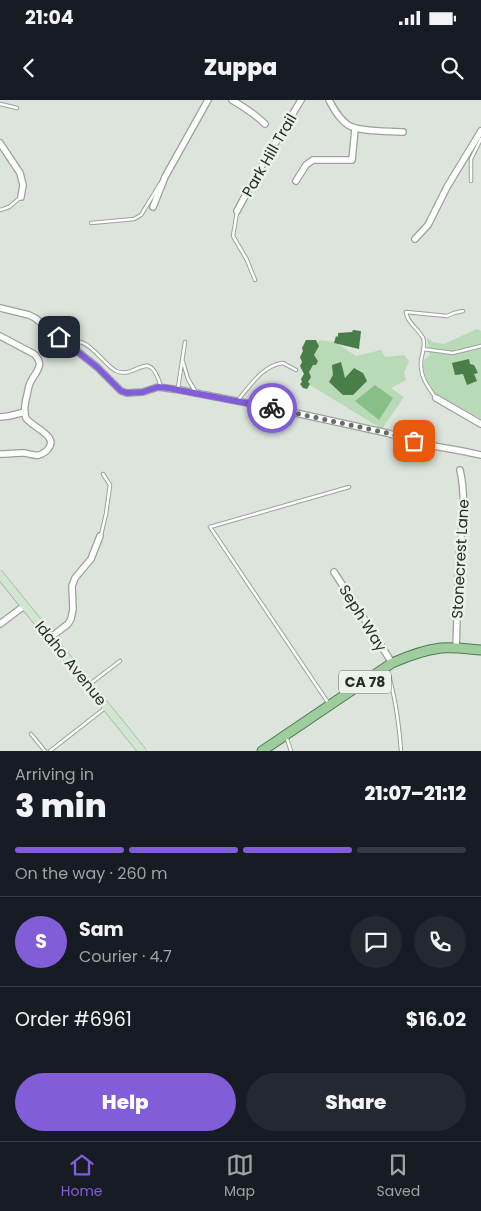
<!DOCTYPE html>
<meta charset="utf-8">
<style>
:root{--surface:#171b24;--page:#242831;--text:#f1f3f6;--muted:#9ea1a6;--line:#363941;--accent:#825dd8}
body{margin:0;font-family:Poppins,sans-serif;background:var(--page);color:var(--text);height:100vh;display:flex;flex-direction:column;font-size:19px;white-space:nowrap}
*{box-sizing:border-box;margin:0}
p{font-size:16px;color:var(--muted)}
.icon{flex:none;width:28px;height:28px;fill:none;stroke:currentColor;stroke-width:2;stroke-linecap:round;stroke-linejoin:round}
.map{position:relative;height:651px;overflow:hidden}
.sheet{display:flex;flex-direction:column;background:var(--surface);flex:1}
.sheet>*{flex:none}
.pin{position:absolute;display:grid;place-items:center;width:42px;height:42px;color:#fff;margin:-21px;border-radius:10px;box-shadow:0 2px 8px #0006}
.courier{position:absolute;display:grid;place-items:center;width:50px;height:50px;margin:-25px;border:4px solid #825dd8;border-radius:50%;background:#fff;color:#222;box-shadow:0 1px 6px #0007}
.summary em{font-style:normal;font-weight:800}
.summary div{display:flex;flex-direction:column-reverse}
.summary{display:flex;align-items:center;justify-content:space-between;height:85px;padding:0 15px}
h1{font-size:32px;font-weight:800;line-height:38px}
.bar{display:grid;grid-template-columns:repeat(4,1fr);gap:8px 5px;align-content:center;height:60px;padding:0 15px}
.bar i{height:6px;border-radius:4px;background:var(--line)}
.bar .current{background:var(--accent)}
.bar p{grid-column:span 4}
.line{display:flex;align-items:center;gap:12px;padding:0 15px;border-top:1px solid var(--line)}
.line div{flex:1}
.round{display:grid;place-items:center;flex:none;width:52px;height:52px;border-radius:26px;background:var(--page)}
.primary-button{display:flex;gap:10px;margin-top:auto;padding:10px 15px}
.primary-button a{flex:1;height:58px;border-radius:30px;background:var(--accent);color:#fff;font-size:20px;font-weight:800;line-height:58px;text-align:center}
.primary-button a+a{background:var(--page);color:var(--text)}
.status{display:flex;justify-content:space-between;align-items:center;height:35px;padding:0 25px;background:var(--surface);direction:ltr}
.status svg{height:14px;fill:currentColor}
header{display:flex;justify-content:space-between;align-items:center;height:65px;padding:0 15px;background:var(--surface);font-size:22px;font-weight:800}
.tabs{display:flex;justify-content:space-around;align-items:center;height:70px;border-top:1px solid var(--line);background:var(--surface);font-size:14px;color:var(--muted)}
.tabs a{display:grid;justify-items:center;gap:2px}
.tabs .current{color:var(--accent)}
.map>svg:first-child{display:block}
.green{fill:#b8dab7}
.water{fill:#88bf87}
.building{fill:#4a7e49}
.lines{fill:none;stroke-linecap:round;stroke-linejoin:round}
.lane-casing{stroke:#9ba29a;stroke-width:4.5}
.street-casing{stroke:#9ba29a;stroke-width:8}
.secondary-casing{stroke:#9ba29a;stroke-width:9}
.primary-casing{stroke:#4b7e4b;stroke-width:11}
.lane{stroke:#fff;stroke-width:2.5}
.street{stroke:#fff;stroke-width:5.5}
.secondary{stroke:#cfe6cf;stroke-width:8}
.primary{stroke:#9ecc9e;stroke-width:9}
.done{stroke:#676c67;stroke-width:5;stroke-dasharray:0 9}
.route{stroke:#825dd8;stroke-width:6}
.labels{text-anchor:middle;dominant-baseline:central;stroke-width:5;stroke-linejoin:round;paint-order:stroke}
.shield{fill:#eaf2e9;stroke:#626762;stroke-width:1}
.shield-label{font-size:14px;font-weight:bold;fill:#282b28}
.street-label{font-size:15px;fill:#282b28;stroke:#eaf2e9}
</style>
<div class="status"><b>21:04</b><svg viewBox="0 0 49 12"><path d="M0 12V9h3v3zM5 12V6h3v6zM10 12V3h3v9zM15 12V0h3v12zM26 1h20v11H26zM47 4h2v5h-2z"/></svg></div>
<header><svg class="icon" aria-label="back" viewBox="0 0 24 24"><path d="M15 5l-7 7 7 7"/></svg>Zuppa<svg class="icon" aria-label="search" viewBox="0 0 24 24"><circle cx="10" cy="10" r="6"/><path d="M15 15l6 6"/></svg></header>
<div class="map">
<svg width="481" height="651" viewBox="0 0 481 651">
<rect width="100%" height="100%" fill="#dce4dc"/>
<g class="green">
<path d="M477,229L481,231V319L431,291L426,279L423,267L424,260L430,255L427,238L433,242L444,244Z"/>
<path d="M319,240L335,242L356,256L381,250L385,257L404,255L409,261L404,273L406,280L391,288L404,297L382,329L305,282Z"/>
</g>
<path class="water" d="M375,285L393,298L379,320L355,301Z"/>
<g class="building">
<path d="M353,230L361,231L359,249L334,243L336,236L338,237V233L352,232Z"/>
<path d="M306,240H316L319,246L314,255L318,261L316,265H313L309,272L311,277L308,282L310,284L307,289L303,288L300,284L302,282L301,279L304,274L300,266L302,262L300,257L303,251L302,248Z"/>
<path d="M469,259L470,264L474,265L478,273L474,274L477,281L467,285L463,274L455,275L452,263Z"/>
<path d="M341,262L345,278L354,268L363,273L367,281L353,295H343L329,282L333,275L332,265Z"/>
</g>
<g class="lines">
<g class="lane-casing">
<g id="lane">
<path d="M0,4L17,8"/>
<path d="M471,81V59L481,39"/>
<path d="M0,110L9,107L21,97"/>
<path d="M237,112L233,136L247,160L255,180"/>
<path d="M91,123L134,119L141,115L160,84"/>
<path d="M72,245C75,244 76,242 79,242C90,242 106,266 116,271C137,280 149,245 161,287"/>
<path d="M423,249L453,253L481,246"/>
<path d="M183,262L188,279L195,291"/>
<path d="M178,288L185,242"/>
<path d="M435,297C427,285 420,277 421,261C422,254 426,245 423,238C418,228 407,223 406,212L447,216L454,213L463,211"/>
<path d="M238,300C250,286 263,265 283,263L296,270"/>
<path d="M101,435L106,414L110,385L103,374"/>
<path d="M387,569C395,595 399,623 401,651"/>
<path d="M90,584L120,561"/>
<path d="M329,604L210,427L349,387"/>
<path d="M31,634L45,651"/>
<path d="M286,636L291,651"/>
<path d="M50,651L105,608"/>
</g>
</g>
<g class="street-casing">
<g id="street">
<path d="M232,0C244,7 255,14 265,24"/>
<path d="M329,0C334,9 339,19 348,25C358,32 390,31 403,32"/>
<path d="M0,43L20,73L23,85L21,97"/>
<path d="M296,81L306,65L313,60H352L355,29"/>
<path d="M153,107L165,77L208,0"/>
<path d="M237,111L258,72L301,0"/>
<path d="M415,139L428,125L447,87L481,31"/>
<path d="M0,208L29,215L35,218L97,267L121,291L127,293L143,292L158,287L180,290L273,308L387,333L428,345L462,351L481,355"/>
<path d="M0,236L34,254C45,265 37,270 31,281C28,286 28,293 26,299C25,305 23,313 26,318C30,326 60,336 48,349C47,351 41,355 39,355C34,356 28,353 23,353C16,353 8,354 0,354"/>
<path d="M436,298L481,324"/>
<path d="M0,317L9,316L25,312"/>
<path d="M334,472L365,520L392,563"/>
<path d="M0,524L24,506"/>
<path d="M51,537L68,524L71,519L73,509L72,486L75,478L91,459L100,436"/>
<path d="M456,549C457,519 458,489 459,459C461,429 467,400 460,370"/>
</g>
</g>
<g class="secondary-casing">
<path id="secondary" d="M0,475L142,651"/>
</g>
<g class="primary-casing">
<path id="primary" d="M262,651L392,563C408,556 423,550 441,548C454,547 468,549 481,550"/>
</g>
<use href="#lane" class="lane"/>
<use href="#street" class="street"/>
<use href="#secondary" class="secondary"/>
<use href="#primary" class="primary"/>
</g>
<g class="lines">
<path class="done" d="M272,308L387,333L414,341"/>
<path class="route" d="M59,237L97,267L121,291L127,293L143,292L158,287L168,288L272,308"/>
</g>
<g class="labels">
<rect class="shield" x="339" y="570.5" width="52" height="23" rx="4"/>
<g class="shield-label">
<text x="365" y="582">CA 78</text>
</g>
<g class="street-label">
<text transform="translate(269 55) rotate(-60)">Park Hill Trail</text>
<text transform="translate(460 459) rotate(-87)">Stonecrest Lane</text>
<text transform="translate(363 518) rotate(58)">Seph Way</text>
<text transform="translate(71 563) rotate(51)">Idaho Avenue</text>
</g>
</g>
</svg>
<div class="pin" style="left:414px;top:341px;background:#ea580c"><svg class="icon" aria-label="bag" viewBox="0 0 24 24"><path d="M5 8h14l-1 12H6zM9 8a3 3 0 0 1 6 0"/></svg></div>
<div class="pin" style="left:59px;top:237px;background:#1f2937"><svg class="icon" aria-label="home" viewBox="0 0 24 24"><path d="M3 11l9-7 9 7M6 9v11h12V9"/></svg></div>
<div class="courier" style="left:272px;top:308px"><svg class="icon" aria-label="bike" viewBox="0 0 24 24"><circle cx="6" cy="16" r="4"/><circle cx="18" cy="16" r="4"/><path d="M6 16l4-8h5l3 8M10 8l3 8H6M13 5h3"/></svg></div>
</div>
<section class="sheet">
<div class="summary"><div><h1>3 min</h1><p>Arriving in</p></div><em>21:07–21:12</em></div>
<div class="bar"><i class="current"></i><i class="current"></i><i class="current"></i><i></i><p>On the way · 260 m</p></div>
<div class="line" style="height:90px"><b class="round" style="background:var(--accent);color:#fff">S</b><div><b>Sam</b><p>Courier · 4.7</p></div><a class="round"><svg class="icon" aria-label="chat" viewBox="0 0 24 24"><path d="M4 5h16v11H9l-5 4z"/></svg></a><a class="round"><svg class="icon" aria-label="phone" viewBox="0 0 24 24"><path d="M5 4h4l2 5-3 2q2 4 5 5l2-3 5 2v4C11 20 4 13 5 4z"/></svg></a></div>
<div class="line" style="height:65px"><div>Order #6961</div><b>$16.02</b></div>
<div class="primary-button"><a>Help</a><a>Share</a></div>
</section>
<nav class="tabs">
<a class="current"><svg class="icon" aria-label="home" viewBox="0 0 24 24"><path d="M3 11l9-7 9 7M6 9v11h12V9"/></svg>Home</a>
<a><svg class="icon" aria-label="map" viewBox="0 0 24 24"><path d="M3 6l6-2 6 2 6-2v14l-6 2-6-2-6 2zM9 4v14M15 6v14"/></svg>Map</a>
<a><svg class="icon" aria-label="saved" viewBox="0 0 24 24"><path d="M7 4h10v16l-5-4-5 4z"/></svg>Saved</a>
</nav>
